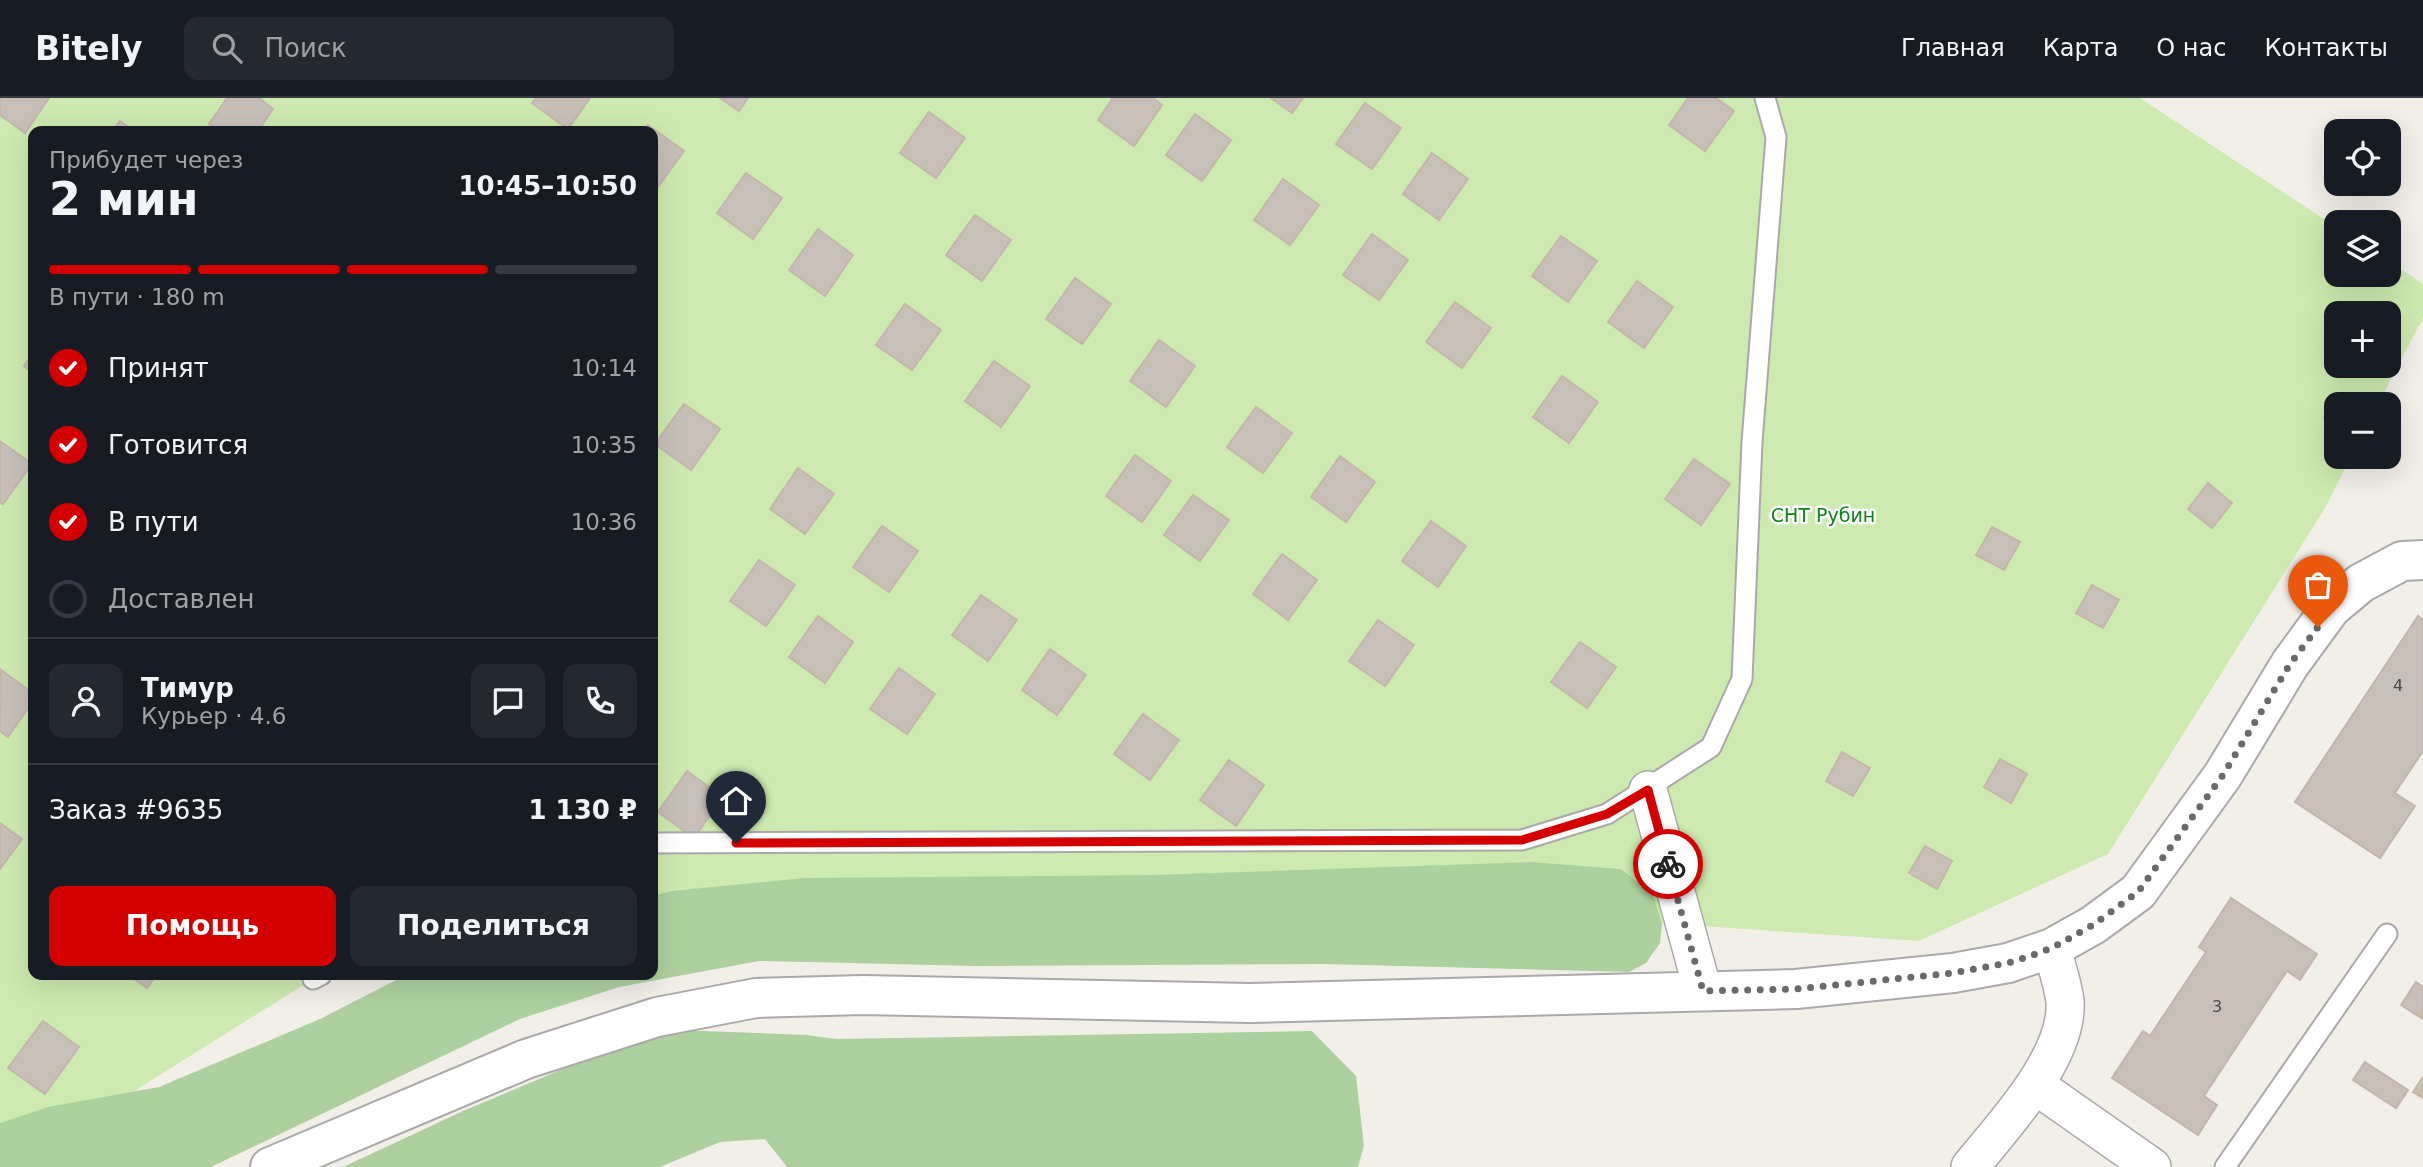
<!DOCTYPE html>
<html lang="ru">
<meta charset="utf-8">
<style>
:root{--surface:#171b24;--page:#242831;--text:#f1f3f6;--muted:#9ea1a6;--line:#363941;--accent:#d40000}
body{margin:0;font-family:"DejaVu Sans",sans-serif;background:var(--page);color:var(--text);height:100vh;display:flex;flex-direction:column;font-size:26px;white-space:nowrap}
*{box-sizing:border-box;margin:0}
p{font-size:23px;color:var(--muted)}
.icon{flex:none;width:38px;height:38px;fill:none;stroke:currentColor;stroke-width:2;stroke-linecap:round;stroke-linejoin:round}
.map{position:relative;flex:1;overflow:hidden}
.panel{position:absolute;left:28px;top:28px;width:630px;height:854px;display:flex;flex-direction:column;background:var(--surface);border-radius:14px;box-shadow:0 7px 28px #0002}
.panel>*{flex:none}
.controls{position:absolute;left:2324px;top:21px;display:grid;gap:14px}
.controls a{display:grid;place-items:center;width:77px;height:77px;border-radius:14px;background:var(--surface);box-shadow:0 7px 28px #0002;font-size:35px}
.pin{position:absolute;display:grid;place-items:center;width:60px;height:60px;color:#fff;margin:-72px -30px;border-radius:50% 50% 50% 0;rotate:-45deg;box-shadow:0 0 7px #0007}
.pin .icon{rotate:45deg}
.courier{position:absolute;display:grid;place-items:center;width:70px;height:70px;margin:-35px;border:5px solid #d40000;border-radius:50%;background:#fff;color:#222;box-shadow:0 2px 9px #0007}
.head em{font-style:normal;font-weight:800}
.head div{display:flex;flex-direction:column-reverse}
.head{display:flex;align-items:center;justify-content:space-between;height:119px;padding:0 21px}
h1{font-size:46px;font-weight:800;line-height:52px}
.bar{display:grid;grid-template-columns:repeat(4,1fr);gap:10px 7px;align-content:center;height:84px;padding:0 21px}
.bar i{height:9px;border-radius:5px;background:var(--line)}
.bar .on{background:var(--accent)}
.bar p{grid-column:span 4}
.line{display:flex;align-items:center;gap:18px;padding:0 21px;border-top:2px solid var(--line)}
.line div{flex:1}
.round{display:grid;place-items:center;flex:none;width:74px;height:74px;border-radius:14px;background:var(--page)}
ol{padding:0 21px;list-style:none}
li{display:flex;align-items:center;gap:21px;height:77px}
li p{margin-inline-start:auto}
li .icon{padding:7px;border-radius:50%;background:var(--accent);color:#fff;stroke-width:4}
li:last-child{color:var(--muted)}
li i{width:38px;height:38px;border:4px solid var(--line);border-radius:50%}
.button{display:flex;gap:14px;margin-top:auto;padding:14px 21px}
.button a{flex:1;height:80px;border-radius:14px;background:var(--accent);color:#fff;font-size:28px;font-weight:800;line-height:80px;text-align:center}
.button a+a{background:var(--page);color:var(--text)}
header{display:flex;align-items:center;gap:42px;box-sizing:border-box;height:98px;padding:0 35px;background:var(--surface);border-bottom:2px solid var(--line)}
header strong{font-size:33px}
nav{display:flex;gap:38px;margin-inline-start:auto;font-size:24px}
.search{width:490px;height:63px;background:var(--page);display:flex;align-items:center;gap:18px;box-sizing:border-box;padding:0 24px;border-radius:14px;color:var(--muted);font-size:26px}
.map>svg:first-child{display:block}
.grass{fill:#cdebb0;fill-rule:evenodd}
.forest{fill:#add19e}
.building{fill:#c7bfb8;stroke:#c4b6ab;stroke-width:2}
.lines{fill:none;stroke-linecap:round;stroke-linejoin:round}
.service-casing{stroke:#a9a9a9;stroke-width:23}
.minor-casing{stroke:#a9a9a9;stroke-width:40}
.tertiary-casing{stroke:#a9a9a9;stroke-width:42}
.service{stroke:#fff;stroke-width:19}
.minor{stroke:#fff;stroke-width:37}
.tertiary{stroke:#fff;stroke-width:38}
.done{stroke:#6b6a68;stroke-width:7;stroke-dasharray:0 12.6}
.route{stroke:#d40000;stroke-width:9}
.labels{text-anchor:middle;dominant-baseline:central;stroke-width:5;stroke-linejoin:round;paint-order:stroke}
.number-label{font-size:16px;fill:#4b4948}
.park-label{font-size:19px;fill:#0c8416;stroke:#fff}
</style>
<header>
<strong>Bitely</strong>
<div class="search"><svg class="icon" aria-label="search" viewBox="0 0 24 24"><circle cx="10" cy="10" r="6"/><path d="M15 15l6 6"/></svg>Поиск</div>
<nav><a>Главная</a><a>Карта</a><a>О нас</a><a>Контакты</a></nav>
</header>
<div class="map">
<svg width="2423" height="1069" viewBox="0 0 2423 1069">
<rect width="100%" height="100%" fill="#f2efe9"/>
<path class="grass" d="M0,0H2140L2336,129V177H2389V163L2423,186V220L2378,306H2336V359H2351L2325,410L2108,756L1919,843L1601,821L653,819V33H33V877H334L313,881L13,1069H0ZM2336,215H2389V268H2336Z"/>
<g class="forest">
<path d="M1530,764L1621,771L1653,797L1662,825L1660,845L1646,865L1629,874L1324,866L978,868L759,863L619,889L520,921L211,1069H0V1025L48,1009L159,989L320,921L406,877H653V798L671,793L805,780L1154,777Z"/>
<path d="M675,932L807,937L836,941L1312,933L1356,978L1364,1048L1358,1069H787L765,1041L720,1044L660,1069H343L463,1013L603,954Z"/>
</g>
<g class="building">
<path d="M0,0H49L25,35L0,17Z"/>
<path d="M227,0H259L273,11L258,33H220L209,26Z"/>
<path d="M536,0H590L568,31L532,5Z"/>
<path d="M720,0H748L739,13Z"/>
<path d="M1113,0H1153L1162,7L1134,48L1098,22Z"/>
<path d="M1271,0H1303L1292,15Z"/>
<path d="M1688,0H1716L1734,13L1705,53L1669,27Z"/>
<path d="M1365,5L1401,30L1372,71L1336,46Z"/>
<path d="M929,14L965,40L936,80L900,55Z"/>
<path d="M1195,16L1231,42L1202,83L1166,57Z"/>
<path d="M120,23L134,33H113Z"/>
<path d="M648,27L684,53L655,93L653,91V33H644Z"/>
<path d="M1432,55L1468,81L1439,122L1403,96Z"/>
<path d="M746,75L782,100L753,141L717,115Z"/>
<path d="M1283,81L1319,107L1290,147L1254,122Z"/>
<path d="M975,117L1011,142L982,183L946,157Z"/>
<path d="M818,131L853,157L825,198L789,172Z"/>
<path d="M1372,136L1408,162L1379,202L1343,177Z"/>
<path d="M1561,138L1597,163L1568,204L1532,178Z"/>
<path d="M1075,180L1111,206L1082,246L1046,221Z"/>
<path d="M1637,183L1673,209L1644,250L1608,224Z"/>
<path d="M1455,204L1491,230L1462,270L1426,244Z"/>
<path d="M905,206L941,232L912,272L876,247Z"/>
<path d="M1159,242L1195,268L1166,309L1130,283Z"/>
<path d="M33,255V275L24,268Z"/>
<path d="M994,263L1030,288L1001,329L965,303Z"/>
<path d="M1562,278L1598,304L1569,345L1533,319Z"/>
<path d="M684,306L720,331L691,372L655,346Z"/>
<path d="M1256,309L1292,335L1263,375L1227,349Z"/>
<path d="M2336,312V339L2324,319Z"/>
<path d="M0,343L32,366L3,406L0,405Z"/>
<path d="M1135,357L1171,383L1142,424L1106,398Z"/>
<path d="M1340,358L1375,384L1346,424L1311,399Z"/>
<path d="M1694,361L1730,386L1701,427L1665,401Z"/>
<path d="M798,370L834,396L805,436L770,411Z"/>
<path d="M2208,385L2232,405L2212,430L2188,411Z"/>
<path d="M1193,397L1229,422L1200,463L1164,437Z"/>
<path d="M1431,423L1466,448L1438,489L1402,463Z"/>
<path d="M882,428L918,453L889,494L853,469Z"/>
<path d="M1992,429L2020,444L2004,472L1976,457Z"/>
<path d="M1282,456L1317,482L1288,522L1253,496Z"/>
<path d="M759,462L795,487L766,528L730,503Z"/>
<path d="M2092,487L2119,502L2103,530L2076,515Z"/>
<path d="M981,497L1017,522L988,563L952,537Z"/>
<path d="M818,518L853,544L825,585L789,559Z"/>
<path d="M2418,518L2423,522V653L2395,695L2415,708L2380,760L2295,704Z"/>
<path d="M1378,522L1414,547L1385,588L1349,563Z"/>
<path d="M1580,544L1616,569L1587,610L1551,584Z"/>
<path d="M1050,551L1086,577L1057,617L1022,592Z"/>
<path d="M899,570L935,596L907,636L870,611Z"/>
<path d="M1,572L33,595V603L8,639L0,633Z"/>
<path d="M1143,616L1179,642L1150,682L1114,656Z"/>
<path d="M1842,654L1870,670L1853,698L1826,683Z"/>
<path d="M2000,661L2027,676L2011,705L1984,689Z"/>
<path d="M1229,662L1264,687L1236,728L1200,702Z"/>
<path d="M687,673L723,699L694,740L658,714Z"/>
<path d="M0,725L22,741L0,771Z"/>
<path d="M1925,748L1952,763L1937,791L1909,775Z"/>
<path d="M2231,800L2317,856L2300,882L2287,873L2245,936L2204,998L2217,1007L2198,1037L2112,980L2143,933L2150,938L2206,854L2199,849Z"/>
<path d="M129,877H156L147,890Z"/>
<path d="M2416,884L2423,889V921L2401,907Z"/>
<path d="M43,923L79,949L45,996L8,970Z"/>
<path d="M2365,964L2408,992L2396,1010L2353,982Z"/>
<path d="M2423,979V1000L2413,994Z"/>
</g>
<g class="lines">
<g class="service-casing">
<g id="service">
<path d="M653,745L1522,742L1607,716L1711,649L1742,581L1752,344L1776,39L1765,0"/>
<path d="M313,881L321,877"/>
<path d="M2225,1069L2387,836"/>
</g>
</g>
<g class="minor-casing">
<g id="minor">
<path d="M1648,692L1703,893"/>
<path d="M2035,987L2152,1069"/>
<path d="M1970,1069C2003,1028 2069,959 2065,903C2063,886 2056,867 2052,850"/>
</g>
</g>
<g class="tertiary-casing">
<path id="tertiary" d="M270,1069L526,961L657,919L756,900L863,897L1250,905L1796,891L1953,875L2008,865L2052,850L2093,827L2138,794L2223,677L2290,566L2331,510L2361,485L2402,463L2423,462"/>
</g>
<use href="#service" class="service"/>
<use href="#minor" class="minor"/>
<use href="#tertiary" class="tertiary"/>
</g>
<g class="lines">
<path class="done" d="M1668,766L1703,893L1796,891L1953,875L2008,865L2030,858L2052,850L2093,827L2138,794L2223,677L2290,566L2318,529"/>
<path class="route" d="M736,745L1522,742L1607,716L1648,692L1668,766"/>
</g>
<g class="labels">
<g class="number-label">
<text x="2398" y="587">4</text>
<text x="2217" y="908">3</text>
</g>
<g class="park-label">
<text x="1823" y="417">СНТ Рубин</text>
</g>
</g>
</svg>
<div class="controls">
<a><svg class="icon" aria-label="locate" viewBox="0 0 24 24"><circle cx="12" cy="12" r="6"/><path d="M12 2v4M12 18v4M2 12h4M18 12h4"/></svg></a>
<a><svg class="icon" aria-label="layers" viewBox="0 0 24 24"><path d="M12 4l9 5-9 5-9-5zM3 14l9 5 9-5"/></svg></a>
<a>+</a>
<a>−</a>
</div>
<div class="pin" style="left:2318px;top:529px;background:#ea580c"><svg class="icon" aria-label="bag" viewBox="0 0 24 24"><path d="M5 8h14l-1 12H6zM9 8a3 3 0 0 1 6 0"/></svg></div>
<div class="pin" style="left:736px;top:745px;background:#1f2937"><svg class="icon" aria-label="home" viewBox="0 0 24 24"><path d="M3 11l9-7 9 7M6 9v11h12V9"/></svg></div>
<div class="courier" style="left:1668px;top:766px"><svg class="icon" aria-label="bike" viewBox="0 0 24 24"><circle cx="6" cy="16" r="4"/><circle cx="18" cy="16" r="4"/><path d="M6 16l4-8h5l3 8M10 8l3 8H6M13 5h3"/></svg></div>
<section class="panel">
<div class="head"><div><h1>2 мин</h1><p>Прибудет через</p></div><em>10:45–10:50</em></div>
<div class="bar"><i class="on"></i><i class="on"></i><i class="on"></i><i></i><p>В пути · 180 m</p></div>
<ol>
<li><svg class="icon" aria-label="check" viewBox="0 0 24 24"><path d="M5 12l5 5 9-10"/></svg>Принят<p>10:14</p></li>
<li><svg class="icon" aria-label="check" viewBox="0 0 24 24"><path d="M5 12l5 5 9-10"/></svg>Готовится<p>10:35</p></li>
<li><svg class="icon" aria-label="check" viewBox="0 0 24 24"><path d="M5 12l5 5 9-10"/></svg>В пути<p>10:36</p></li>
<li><i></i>Доставлен</li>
</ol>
<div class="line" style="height:126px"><a class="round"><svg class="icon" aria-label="person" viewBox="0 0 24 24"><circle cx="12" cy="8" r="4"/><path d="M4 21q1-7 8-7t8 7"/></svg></a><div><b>Тимур</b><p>Курьер · 4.6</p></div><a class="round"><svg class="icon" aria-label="chat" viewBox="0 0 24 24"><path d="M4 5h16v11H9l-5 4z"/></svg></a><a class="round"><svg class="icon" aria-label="phone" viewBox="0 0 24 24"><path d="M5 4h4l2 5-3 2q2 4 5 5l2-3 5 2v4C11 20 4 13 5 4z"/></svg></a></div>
<div class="line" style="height:91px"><div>Заказ #9635</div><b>1 130 ₽</b></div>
<div class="button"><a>Помощь</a><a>Поделиться</a></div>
</section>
</div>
